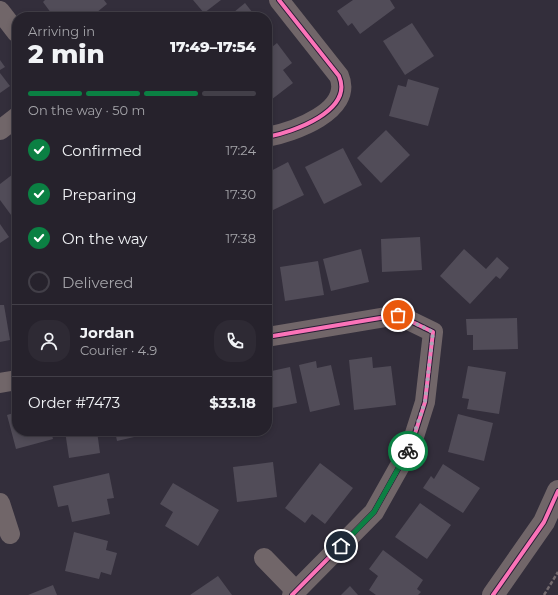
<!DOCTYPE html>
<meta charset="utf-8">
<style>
:root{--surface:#26222c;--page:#2e2a34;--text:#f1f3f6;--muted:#a4a4a9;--line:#423f48;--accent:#0b8043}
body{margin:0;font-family:Montserrat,sans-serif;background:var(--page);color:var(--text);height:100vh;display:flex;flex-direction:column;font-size:15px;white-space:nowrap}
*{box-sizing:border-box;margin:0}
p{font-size:13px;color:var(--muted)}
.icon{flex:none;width:22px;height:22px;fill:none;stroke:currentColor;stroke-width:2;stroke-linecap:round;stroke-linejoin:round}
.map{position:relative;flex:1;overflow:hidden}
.side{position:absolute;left:12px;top:12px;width:260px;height:424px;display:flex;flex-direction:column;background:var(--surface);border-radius:16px;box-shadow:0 2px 6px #0003,0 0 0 1px var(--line)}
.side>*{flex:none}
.pin{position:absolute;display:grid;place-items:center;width:34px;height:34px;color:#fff;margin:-17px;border:2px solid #fff;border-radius:50%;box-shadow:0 1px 4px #0007}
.courier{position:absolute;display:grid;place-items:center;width:40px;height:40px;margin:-20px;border:3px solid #0b8043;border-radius:50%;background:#fff;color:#222;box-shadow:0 1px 5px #0007}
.overview em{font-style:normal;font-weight:800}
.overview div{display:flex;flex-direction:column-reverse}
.overview{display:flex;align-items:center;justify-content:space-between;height:68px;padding:0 16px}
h1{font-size:26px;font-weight:800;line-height:30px}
.bar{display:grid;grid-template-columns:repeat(4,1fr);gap:6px 4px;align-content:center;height:48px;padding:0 16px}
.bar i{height:5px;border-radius:3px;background:var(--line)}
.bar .current{background:var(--accent)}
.bar p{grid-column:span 4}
.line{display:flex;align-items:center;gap:10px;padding:0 16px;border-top:1px solid var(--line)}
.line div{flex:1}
.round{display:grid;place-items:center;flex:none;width:42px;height:42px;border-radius:16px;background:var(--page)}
ol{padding:0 16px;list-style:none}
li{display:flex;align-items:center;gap:12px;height:44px}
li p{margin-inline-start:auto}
li .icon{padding:4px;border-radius:50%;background:var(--accent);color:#fff;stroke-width:4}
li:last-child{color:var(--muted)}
li i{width:22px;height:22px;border:2px solid var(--line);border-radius:50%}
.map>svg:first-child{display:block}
.building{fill:#514c58}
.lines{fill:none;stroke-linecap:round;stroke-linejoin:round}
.path{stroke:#736a6e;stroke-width:2.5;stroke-dasharray:4 2;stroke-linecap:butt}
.minor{stroke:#716669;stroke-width:20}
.tertiary{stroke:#716669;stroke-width:22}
.cycleway-casing{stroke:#291e36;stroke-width:6}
.cycleway{stroke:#fb73b8;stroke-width:4}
.done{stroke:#aba6b5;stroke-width:4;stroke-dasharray:0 7.2}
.route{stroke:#0b8043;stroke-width:5}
</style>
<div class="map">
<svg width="558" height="595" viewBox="0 0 558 595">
<rect width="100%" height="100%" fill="#332e3b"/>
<g class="building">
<path d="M45,0H104L107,4L91,17H69L67,14L64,17H54L43,2Z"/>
<path d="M193,0H221L204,13Z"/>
<path d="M353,0H390L395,8L360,34L352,23L348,26L337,11Z"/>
<path d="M245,3L256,17H228Z"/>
<path d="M112,13L117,17H108Z"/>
<path d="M412,23L434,56L405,75L383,41Z"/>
<path d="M277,43L292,63L283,70L293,83L267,103V51Z"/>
<path d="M0,60L5,67L0,70Z"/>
<path d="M0,73L10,86L0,93Z"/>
<path d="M408,79L439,88L428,126L389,116L398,85L406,87Z"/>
<path d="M386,130L410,155L381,183L357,158Z"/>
<path d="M343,148L362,185L324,204L305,167Z"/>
<path d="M288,162L304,195L269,212L267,207V173Z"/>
<path d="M17,171V216L14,219L0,200V184Z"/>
<path d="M0,224L9,237L0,243Z"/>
<path d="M420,237L422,270L382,272L381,239Z"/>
<path d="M361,249L369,282L331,291L323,259Z"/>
<path d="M464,249L486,269L497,257L509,268L500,279L496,276L470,304L440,276Z"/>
<path d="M318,261L324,295L285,301L280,267Z"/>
<path d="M13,295H17V313H16Z"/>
<path d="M0,305H4L10,340L0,342Z"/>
<path d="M517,318L518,349L473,350V335H467L466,319Z"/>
<path d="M372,357L373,368L391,366L396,405L354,410L349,360Z"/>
<path d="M316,361L317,368L331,365L340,405L310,412L299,365Z"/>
<path d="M468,366L506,372L499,414L467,409L469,399L462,398Z"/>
<path d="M290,367L297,403L267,409V372Z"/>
<path d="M17,412V431H51L53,439L16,449L7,415Z"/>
<path d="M458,414L493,423L484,461L448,452Z"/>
<path d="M65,431H97L100,453L69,458Z"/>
<path d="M115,431H146L147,434L117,441Z"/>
<path d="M213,431H234L235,432L214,436Z"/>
<path d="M273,462L277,497L237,502L233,467Z"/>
<path d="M320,463L353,488L325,524L312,514L305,523L285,508Z"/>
<path d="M443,464L480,488L463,513L423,488L431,476L434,479Z"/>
<path d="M109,473L114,498L107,499L110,514L72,522L68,505L58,507L53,486Z"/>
<path d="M173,483L219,510L198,546L165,526L173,512L160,504Z"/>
<path d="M420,503L451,525L427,559L395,537Z"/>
<path d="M74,532L108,541L106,550L117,553L111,575L101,572L99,579L65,571Z"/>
<path d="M383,550L423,580L417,589L421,592L418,595H376L369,590L378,576L369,569Z"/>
<path d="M218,576L232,595H190Z"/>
<path d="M53,585L57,595H28Z"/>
<path d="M350,586L358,595H341Z"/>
</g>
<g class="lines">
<path class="path" d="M544,595L558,572"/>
<g class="minor">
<path d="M0,11L17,33"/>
<path d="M0,130L17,117"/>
<path d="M267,137C293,132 354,111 339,76L279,0"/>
<path d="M267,337L398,315L433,332L425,402L411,446L374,512L292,595"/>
<path d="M0,383L17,380"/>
<path d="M0,503L10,534"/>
<path d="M264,558L296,591"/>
</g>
<path class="tertiary" d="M493,595L544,522L558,491"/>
<g class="cycleway-casing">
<g id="cycleway">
<path d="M267,137C293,132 354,111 339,76L279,0"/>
<path d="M267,337L398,315L433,332L425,402L411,446L374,512L292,595"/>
<path d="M493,595L544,522L558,491"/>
</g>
</g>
<use href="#cycleway" class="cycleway"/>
</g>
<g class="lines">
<path class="done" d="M398,315L433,332L425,402L408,451"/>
<path class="route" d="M341,546L374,512L408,451"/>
</g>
</svg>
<div class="pin" style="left:398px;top:315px;background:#ea580c"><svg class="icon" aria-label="bag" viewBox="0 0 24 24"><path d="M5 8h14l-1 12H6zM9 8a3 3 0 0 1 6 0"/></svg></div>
<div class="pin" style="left:341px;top:546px;background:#1f2937"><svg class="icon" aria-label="home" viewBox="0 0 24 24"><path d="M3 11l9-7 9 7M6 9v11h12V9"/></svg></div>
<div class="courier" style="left:408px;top:451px"><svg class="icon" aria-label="bike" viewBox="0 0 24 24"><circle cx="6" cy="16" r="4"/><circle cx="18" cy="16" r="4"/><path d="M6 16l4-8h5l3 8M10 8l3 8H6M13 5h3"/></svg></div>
<section class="side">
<div class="overview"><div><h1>2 min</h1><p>Arriving in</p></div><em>17:49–17:54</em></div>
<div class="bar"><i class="current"></i><i class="current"></i><i class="current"></i><i></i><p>On the way · 50 m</p></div>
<ol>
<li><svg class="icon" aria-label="check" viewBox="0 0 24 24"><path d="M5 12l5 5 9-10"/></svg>Confirmed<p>17:24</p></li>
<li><svg class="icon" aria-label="check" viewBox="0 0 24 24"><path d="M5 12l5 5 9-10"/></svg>Preparing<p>17:30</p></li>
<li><svg class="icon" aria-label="check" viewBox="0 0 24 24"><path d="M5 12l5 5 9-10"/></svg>On the way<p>17:38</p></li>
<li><i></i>Delivered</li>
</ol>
<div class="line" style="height:72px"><a class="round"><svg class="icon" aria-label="person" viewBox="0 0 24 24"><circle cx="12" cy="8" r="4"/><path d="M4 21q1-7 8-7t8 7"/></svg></a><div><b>Jordan</b><p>Courier · 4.9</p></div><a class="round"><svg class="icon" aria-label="phone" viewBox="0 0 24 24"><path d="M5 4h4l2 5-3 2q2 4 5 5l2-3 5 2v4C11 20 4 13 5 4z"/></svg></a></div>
<div class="line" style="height:52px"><div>Order #7473</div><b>$33.18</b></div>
</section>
</div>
